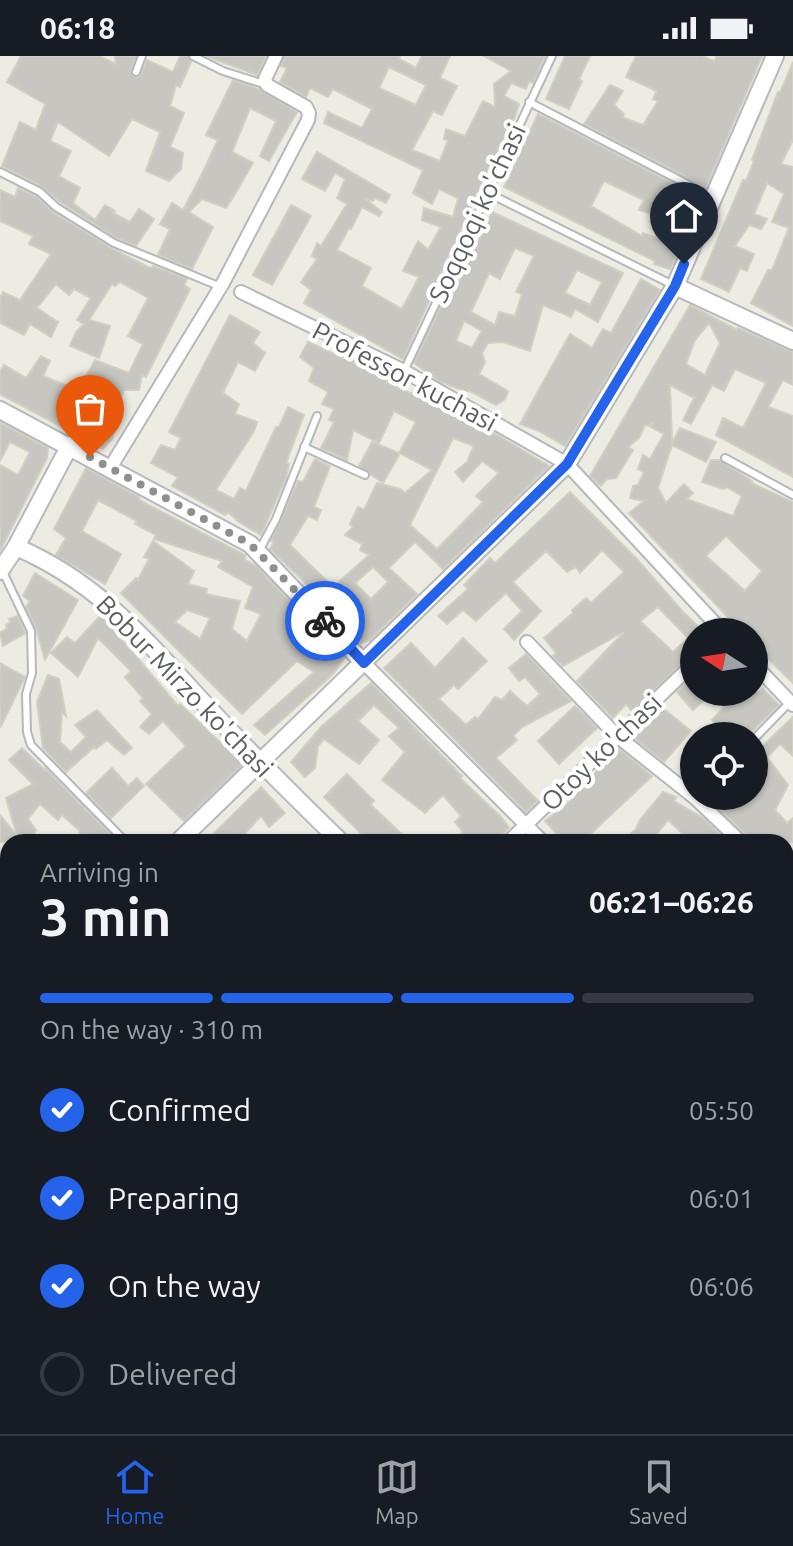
<!DOCTYPE html>
<meta charset="utf-8">
<style>
:root{--surface:#171b24;--page:#20242c;--text:#f1f3f6;--muted:#9ea1a6;--line:#363941;--accent:#2563eb}
body{margin:0;font-family:Ubuntu,sans-serif;background:var(--page);color:var(--text);height:100vh;display:flex;flex-direction:column;font-size:30px;white-space:nowrap}
*{box-sizing:border-box;margin:0}
p{font-size:26px;color:var(--muted)}
.icon{flex:none;width:44px;height:44px;fill:none;stroke:currentColor;stroke-width:2;stroke-linecap:round;stroke-linejoin:round}
.map{position:relative;flex:1;overflow:hidden}
.panel{position:absolute;left:0px;top:778px;width:794px;height:600px;display:flex;flex-direction:column;background:var(--surface);border-radius:24px 24px 0 0;box-shadow:0 2px 6px #0004}
.panel>*{flex:none}
.needle{width:52px;rotate:282deg}
.tools{position:absolute;left:680px;top:562px;display:grid;gap:16px}
.tools a{display:grid;place-items:center;width:88px;height:88px;border-radius:50%;background:var(--surface);box-shadow:0 2px 6px #0004;font-size:40px}
.pin{position:absolute;display:grid;place-items:center;width:68px;height:68px;color:#fff;margin:-82px -34px;border-radius:50% 50% 50% 0;rotate:-45deg;box-shadow:0 0 8px #0007}
.pin .icon{rotate:45deg}
.courier{position:absolute;display:grid;place-items:center;width:80px;height:80px;margin:-40px;border:6px solid #2563eb;border-radius:50%;background:#fff;color:#222;box-shadow:0 2px 10px #0007}
.overview em{font-style:normal;font-weight:600}
.overview div{display:flex;flex-direction:column-reverse}
.overview{display:flex;align-items:center;justify-content:space-between;height:136px;padding:0 40px}
h1{font-size:52px;font-weight:600;line-height:60px}
.bar{display:grid;grid-template-columns:repeat(4,1fr);gap:12px 8px;align-content:center;height:96px;padding:0 40px}
.bar i{height:10px;border-radius:6px;background:var(--line)}
.bar .current{background:var(--accent)}
.bar p{grid-column:span 4}
ol{padding:0 40px;list-style:none}
li{display:flex;align-items:center;gap:24px;height:88px}
li p{margin-inline-start:auto}
li .icon{padding:8px;border-radius:50%;background:var(--accent);color:#fff;stroke-width:4}
li:last-child{color:var(--muted)}
li i{width:44px;height:44px;border:4px solid var(--line);border-radius:50%}
.status{display:flex;justify-content:space-between;align-items:center;height:56px;padding:0 40px;background:var(--surface);direction:ltr}
.status svg{height:22px;fill:currentColor}
.menu{display:flex;justify-content:space-around;align-items:center;height:112px;border-top:2px solid var(--line);background:var(--surface);font-size:22px;color:var(--muted)}
.menu a{display:grid;justify-items:center;gap:4px}
.menu .current{color:var(--accent)}
.map>svg:first-child{display:block}
.building{fill:#c8c6c0;stroke:#d1cec2;stroke-width:2;fill-rule:evenodd}
.lines{fill:none;stroke-linecap:round;stroke-linejoin:round}
.lane-casing{stroke:#b5b8bc;stroke-width:10}
.street-casing{stroke:#b5b8bc;stroke-width:16}
.secondary-casing{stroke:#b7b9be;stroke-width:20}
.lane{stroke:#fff;stroke-width:6}
.street{stroke:#fff;stroke-width:12}
.secondary{stroke:#fff;stroke-width:16}
.done{stroke:#8e9090;stroke-width:8;stroke-dasharray:0 14.4}
.route{stroke:#2563eb;stroke-width:10}
.labels{text-anchor:middle;dominant-baseline:central;stroke-width:8;stroke-linejoin:round;paint-order:stroke}
.street-label{font-size:26px;fill:#5b5e63;stroke:#fff}
</style>
<div class="status"><b>06:18</b><svg viewBox="0 0 49 12"><path d="M0 12V9h3v3zM5 12V6h3v6zM10 12V3h3v9zM15 12V0h3v12zM26 1h20v11H26zM47 4h2v5h-2z"/></svg></div>
<div class="map">
<svg width="793" height="1378" viewBox="0 0 793 1378">
<rect width="100%" height="100%" fill="#edece3"/>
<g class="building">
<path d="M21,0H99L116,8L115,0H136L130,16L136,22L141,19L147,4L173,16L180,0H187L191,6L180,31L176,29L170,50L184,57L170,91L183,97L181,113L169,125L146,115L160,76L132,63L109,100L58,66L50,85L71,95L59,120L80,132L73,147L95,164L105,149L115,155L113,157L130,166L139,153L154,163L136,190L117,182L60,146L43,131L2,110L20,66L36,74L45,48L7,26Z"/>
<path d="M206,0H266L257,19Z"/>
<path d="M285,0H400L399,3L416,12L422,0H450L440,22L457,30L442,59L433,55L412,94L440,105L448,84L444,83L446,73L465,80L483,45L495,51L494,28L511,15L484,0H545L533,27L529,25L526,33L511,27L504,40L519,48L515,61L479,133L403,303L304,247L311,234L301,226L317,203L312,200L317,187L321,190L347,148L337,142L345,123L335,117L325,135L302,123L317,96L390,139L386,147L375,142L373,145L364,142L382,156L379,160L362,151L351,173L349,172L337,194L371,212L362,230L402,253L419,221L403,215L418,185L428,194L441,171L422,164L424,152L453,161L458,142L439,133L432,148L413,137L423,114L324,67L328,56L362,72L372,53L333,33L328,41L310,32L306,41L280,26L287,12L281,10ZM389,11L426,29L416,49L379,32Z"/>
<path d="M565,0H590L579,23L582,25L569,53L546,43Z"/>
<path d="M636,0H702L714,5L717,0H762L706,131L584,68L610,29L623,35L614,49L624,58L622,61L643,69L658,45L653,43L657,35L626,21Z"/>
<path d="M793,6V84L781,108L793,111V270L751,247L768,214H772L789,172L772,166L784,138L767,127L754,158L767,163L761,173L749,169L735,190L754,198L747,215L740,212L729,236L701,223L743,124L746,125L754,105L752,104L778,36L780,37Z"/>
<path d="M233,24L259,33L297,56L269,105L260,100L276,65L250,52L232,96L253,107L235,138L226,152L202,143L189,156L213,171L192,213L158,199L170,173L160,168L172,147L183,154L201,120L218,84L206,79Z"/>
<path d="M538,58L701,142L670,213L654,208L655,205L504,131ZM604,125L644,144L639,154L664,162L656,182L643,177L642,180L591,150Z"/>
<path d="M18,132L37,141L53,156L111,192L148,211L152,212L153,210L187,223L184,229L190,233L146,321L142,319L139,334H124L117,349L97,338L100,333L83,326L95,304L129,317L143,288L128,280L148,242L120,226L115,230L112,228L89,264L110,270L99,302L70,290L76,276L84,268L77,264L91,242L74,233L69,239L56,228L37,252L58,266L51,281L30,268L24,279L0,267V242L3,236L20,244L51,198L29,188L33,180L0,165V134L15,141Z"/>
<path d="M291,149L311,160L272,229L253,219Z"/>
<path d="M492,156L623,217L598,266L575,253L571,261L543,249L530,295L503,286L488,287L482,297L485,306L479,318L508,335L505,343L496,349L468,334L466,336L439,325L414,307L445,242L450,245ZM515,192L534,200L516,236L522,238L515,260L499,256L495,269L471,256L489,217L500,223ZM577,214L602,226L590,249L565,237ZM464,265L482,275L472,292L456,285Z"/>
<path d="M641,223L660,234L565,390L539,375L520,368L570,278L592,292L603,273L611,277Z"/>
<path d="M690,249L737,274L738,272L793,296V329L783,324L768,351L793,360V421L716,379L723,362L743,372L766,327L735,313L724,335L712,329L691,368L683,364L694,342L670,329L672,387L680,372L716,386L706,406L672,389L658,432L666,447L684,428L693,437L687,443L733,460L742,440L726,431L724,433L702,426L711,404H719L752,425L751,427L793,446V627L754,589V576H742L629,457L644,445L630,442L633,430L638,429L644,416L638,413L643,399L650,403L664,378L651,371L653,366L649,370L645,369L639,382L628,391L633,394L616,422L607,423L601,430L590,420ZM709,267L720,287L705,319L686,308L695,284ZM726,480L762,515L745,535L706,500Z"/>
<path d="M230,259L260,276L253,287L265,297L255,315L238,306L223,337L239,348L235,358L257,366L254,375L216,434L234,443L240,432L246,435L276,371H279L288,351L304,359L286,407L289,408L286,422L261,479L239,466L228,456L225,459L172,430L178,421L151,407L161,389L175,394L181,382L169,376Z"/>
<path d="M308,286L343,302L344,296L355,301L353,305L388,322L386,327L428,344L494,377L549,410L443,513L415,486L389,512L417,538L370,584L361,587L321,542L270,493L274,486L271,485L298,425L303,426L315,403L330,410L314,451L321,454L317,464L308,460L290,489L333,531L369,499L360,494L362,488L345,479L353,471L350,468L358,451L364,454L377,427L400,433L405,437L432,414L400,397L383,427L359,410L372,386L399,397L416,366L394,355L379,387L353,374L347,404L321,392L334,366L329,364L334,353L322,348L328,336L309,325L314,312L300,301ZM453,382L474,390L467,406L455,416L463,426L482,405L499,417L476,440L483,446L437,493L410,469ZM373,511L388,526L371,543L355,527Z"/>
<path d="M41,300L50,305L43,320L75,333L62,358L79,366L83,359L115,369L112,383L103,393L0,338V316L4,309L26,322Z"/>
<path d="M1,367L48,392L47,402L0,495V409L18,419L30,396L10,386L0,405Z"/>
<path d="M86,412L137,440L140,442L139,444L245,499V504L255,509L344,602L334,617L265,679L254,669L314,616L297,605L242,658L121,537L136,522L138,524L149,503L144,501L153,485L194,515L188,528L207,533L206,538L240,545L232,573L247,585L261,558L245,552L253,531L218,511L222,505L154,483L156,479L135,468L137,465L98,444L82,475L121,498L105,528L56,499L66,482L54,473ZM187,554L210,562L200,583L175,566Z"/>
<path d="M570,436L636,502L683,556L704,576H694V598L688,601L632,655L626,648L613,662L577,625L625,575L563,610L553,600L556,597L544,582L573,557L572,554L586,542L591,547L624,516L602,494L580,517L576,511L567,516L546,495L513,526L541,555L514,584L504,573L522,555L506,537L476,565L463,554L447,568L438,560L468,533L464,529L490,502L495,507ZM658,551L688,582L673,596L640,565Z"/>
<path d="M35,517L78,544L45,604L36,572L26,551L30,545L23,540Z"/>
<path d="M101,559L178,650L180,648L243,708L184,765L146,728L186,690L163,665L149,678L140,671L152,658L140,645L143,642L125,621L131,615L98,582L78,621L51,597L67,581L75,587Z"/>
<path d="M17,560L25,577L3,590L0,577L7,572L6,569L11,566L9,563Z"/>
<path d="M463,582L487,605L458,633L454,629L439,643L466,669L475,661L478,663L495,641L502,644L510,635L527,650L540,638L525,621L519,625L509,612L526,598L571,645L522,671L513,680L517,684L496,702L538,745L526,756L384,612L411,587L435,612Z"/>
<path d="M0,607L25,621L0,672Z"/>
<path d="M48,619L59,623L66,660L62,656L60,686L71,696L86,681L75,669L97,654L132,692L124,699L107,684L96,693L94,691L66,716L43,692L37,646Z"/>
<path d="M694,620V636H760L763,633L779,649L747,680H719L723,675L712,664L725,650L712,637L693,654L677,636Z"/>
<path d="M371,627L462,720L460,722L501,761L509,771L496,786H454L463,776L455,766L461,760L443,739L425,757L382,724L405,696L389,680L399,672L374,649L358,665L379,684L359,708L324,683L318,690L315,712L305,721L291,706L321,671Z"/>
<path d="M575,650L597,672L559,708L538,685Z"/>
<path d="M661,651L691,675L664,706L631,680Z"/>
<path d="M793,661V700L780,688L767,701L788,729L775,754L787,767L793,762V786H750L747,779L710,744L714,740H754V698Z"/>
<path d="M22,692L46,715L45,712L118,786H82L78,782L80,775L62,759L58,764L40,748L28,763L36,774L30,786H0V759L17,780L6,742L33,728L9,704Z"/>
<path d="M618,692L652,720L582,786H555L560,781L545,765L569,746Z"/>
<path d="M112,712L128,730L137,722L144,730L111,762L86,737Z"/>
<path d="M347,718L374,745L370,748L410,786H370L324,741Z"/>
<path d="M261,731L285,757L269,771L261,760L237,786H205Z"/>
<path d="M663,736L676,741L674,745L703,762L728,786H676L683,778L668,764L656,779L661,786H622L636,773L640,764Z"/>
</g>
<g class="lines">
<g class="lane-casing">
<g id="lane">
<path d="M193,0L223,15L267,29"/>
<path d="M136,16L142,0"/>
<path d="M529,46L712,141"/>
<path d="M0,116L40,136L56,151L114,187L221,231"/>
<path d="M486,136L675,230"/>
<path d="M404,315L552,0"/>
<path d="M304,391L365,419"/>
<path d="M725,402L793,439"/>
<path d="M259,495L276,463L317,360"/>
<path d="M3,516L31,575L32,617L26,638L27,676L31,689L126,786"/>
<path d="M754,683L790,646"/>
</g>
</g>
<g class="street-casing">
<g id="street">
<path d="M241,236L404,315L567,408L723,576"/>
<path d="M110,412L223,227L308,64L309,57L306,51L267,29L265,23L276,0"/>
<path d="M527,586L617,680L695,742L741,786"/>
<path d="M364,607L543,786"/>
<path d="M754,608L793,649"/>
<path d="M508,786L694,607"/>
<path d="M0,860L8,872"/>
<path d="M786,1032L793,1039"/>
<path d="M0,1062L8,1070"/>
<path d="M786,1156L793,1149"/>
<path d="M0,1271L8,1280"/>
<path d="M786,1329L793,1322"/>
<path d="M94,1370L102,1378"/>
<path d="M499,1370L507,1378"/>
<path d="M567,1378L574,1370"/>
<path d="M734,1378L743,1370"/>
</g>
</g>
<g class="secondary-casing">
<g id="secondary">
<path d="M675,230L793,285"/>
<path d="M0,354L250,488L364,607"/>
<path d="M16,491C103,528 152,592 216,660C256,703 298,744 341,786"/>
<path d="M0,515L16,491L70,389"/>
<path d="M178,786L567,408L675,230L775,0"/>
<path d="M786,833L793,826"/>
<path d="M0,959L8,951"/>
<path d="M786,1242L793,1250"/>
<path d="M224,1378L232,1370"/>
</g>
</g>
<use href="#lane" class="lane"/>
<use href="#street" class="street"/>
<use href="#secondary" class="secondary"/>
</g>
<g class="lines">
<path class="done" d="M90,401L250,488L325,565"/>
<path class="route" d="M325,565L364,607L567,408L675,230L684,208"/>
</g>
<g class="labels">
<g class="street-label">
<text transform="translate(477 157) rotate(-65)">Soqqoqi ko'chasi</text>
<text transform="translate(405 320) rotate(28)">Professor kuchasi</text>
<text transform="translate(185 630) rotate(46)">Bobur Mirzo ko'chasi</text>
<text transform="translate(601 696) rotate(-44)">Otoy ko'chasi</text>
</g>
</g>
</svg>
<div class="tools">
<a><svg class="needle" viewBox="-14 -14 28 28"><path d="M0-13l5 13h-10z" fill="#e53935"/><path d="M0 13l5-13h-10z" fill="#9ea1a6"/></svg></a>
<a><svg class="icon" aria-label="locate" viewBox="0 0 24 24"><circle cx="12" cy="12" r="6"/><path d="M12 2v4M12 18v4M2 12h4M18 12h4"/></svg></a>
</div>
<div class="pin" style="left:90px;top:401px;background:#ea580c"><svg class="icon" aria-label="bag" viewBox="0 0 24 24"><path d="M5 8h14l-1 12H6zM9 8a3 3 0 0 1 6 0"/></svg></div>
<div class="pin" style="left:684px;top:208px;background:#1f2937"><svg class="icon" aria-label="home" viewBox="0 0 24 24"><path d="M3 11l9-7 9 7M6 9v11h12V9"/></svg></div>
<div class="courier" style="left:325px;top:565px"><svg class="icon" aria-label="bike" viewBox="0 0 24 24"><circle cx="6" cy="16" r="4"/><circle cx="18" cy="16" r="4"/><path d="M6 16l4-8h5l3 8M10 8l3 8H6M13 5h3"/></svg></div>
<section class="panel">
<div class="overview"><div><h1>3 min</h1><p>Arriving in</p></div><em>06:21–06:26</em></div>
<div class="bar"><i class="current"></i><i class="current"></i><i class="current"></i><i></i><p>On the way · 310 m</p></div>
<ol>
<li><svg class="icon" aria-label="check" viewBox="0 0 24 24"><path d="M5 12l5 5 9-10"/></svg>Confirmed<p>05:50</p></li>
<li><svg class="icon" aria-label="check" viewBox="0 0 24 24"><path d="M5 12l5 5 9-10"/></svg>Preparing<p>06:01</p></li>
<li><svg class="icon" aria-label="check" viewBox="0 0 24 24"><path d="M5 12l5 5 9-10"/></svg>On the way<p>06:06</p></li>
<li><i></i>Delivered</li>
</ol>
</section>
</div>
<nav class="menu">
<a class="current"><svg class="icon" aria-label="home" viewBox="0 0 24 24"><path d="M3 11l9-7 9 7M6 9v11h12V9"/></svg>Home</a>
<a><svg class="icon" aria-label="map" viewBox="0 0 24 24"><path d="M3 6l6-2 6 2 6-2v14l-6 2-6-2-6 2zM9 4v14M15 6v14"/></svg>Map</a>
<a><svg class="icon" aria-label="saved" viewBox="0 0 24 24"><path d="M7 4h10v16l-5-4-5 4z"/></svg>Saved</a>
</nav>
